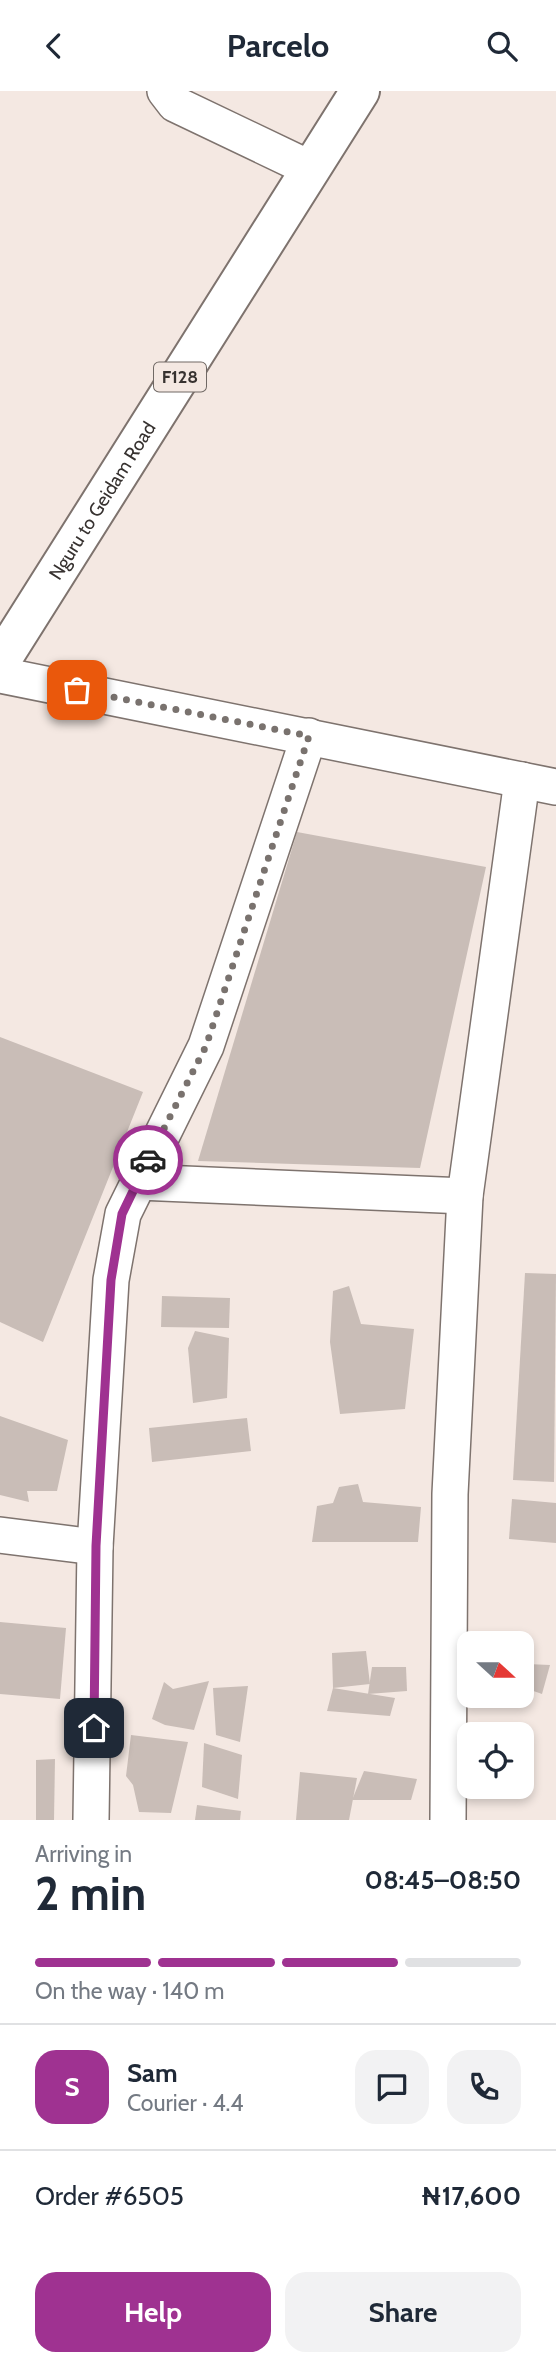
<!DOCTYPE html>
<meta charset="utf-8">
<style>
:root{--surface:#fff;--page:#f2f2f3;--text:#1f2937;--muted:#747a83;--line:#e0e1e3;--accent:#9f3291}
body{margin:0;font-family:Cabin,sans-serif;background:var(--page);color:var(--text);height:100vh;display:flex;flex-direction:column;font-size:26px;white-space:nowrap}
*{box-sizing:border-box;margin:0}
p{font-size:23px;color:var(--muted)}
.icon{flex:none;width:38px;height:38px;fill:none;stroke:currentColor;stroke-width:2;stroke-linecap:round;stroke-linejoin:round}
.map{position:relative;height:1729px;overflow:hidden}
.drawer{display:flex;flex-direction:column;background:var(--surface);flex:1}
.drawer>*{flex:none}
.needle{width:46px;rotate:111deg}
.tools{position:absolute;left:457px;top:1540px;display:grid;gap:14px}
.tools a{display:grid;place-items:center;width:77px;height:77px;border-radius:14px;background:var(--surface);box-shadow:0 4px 10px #0003;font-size:35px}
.pin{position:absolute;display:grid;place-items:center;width:60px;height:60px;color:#fff;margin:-30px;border-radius:14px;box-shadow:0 4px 10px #0006}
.courier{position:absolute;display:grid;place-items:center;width:70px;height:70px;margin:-35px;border:5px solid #9f3291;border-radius:50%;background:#fff;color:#222;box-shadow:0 2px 9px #0007}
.overview em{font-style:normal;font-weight:700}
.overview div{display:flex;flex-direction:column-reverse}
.overview{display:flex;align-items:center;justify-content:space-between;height:119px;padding:0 35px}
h1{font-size:46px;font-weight:700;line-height:52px}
.bar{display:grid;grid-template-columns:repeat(4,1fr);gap:10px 7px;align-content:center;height:84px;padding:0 35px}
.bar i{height:9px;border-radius:5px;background:var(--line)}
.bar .on{background:var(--accent)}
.bar p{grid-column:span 4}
.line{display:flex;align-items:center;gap:18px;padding:0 35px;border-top:2px solid var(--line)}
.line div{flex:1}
.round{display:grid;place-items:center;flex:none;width:74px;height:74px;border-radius:21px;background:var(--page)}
.button{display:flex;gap:14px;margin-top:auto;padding:14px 35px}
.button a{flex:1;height:80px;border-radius:21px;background:var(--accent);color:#fff;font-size:28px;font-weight:700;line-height:80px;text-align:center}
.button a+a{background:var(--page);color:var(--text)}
header{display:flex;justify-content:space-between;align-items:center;height:91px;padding:0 35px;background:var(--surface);font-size:32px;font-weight:700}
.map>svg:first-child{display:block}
.building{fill:#c9bdb7}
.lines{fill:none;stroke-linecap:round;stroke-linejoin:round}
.minor-casing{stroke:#7e736e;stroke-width:38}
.major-casing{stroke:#7e736e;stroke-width:42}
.minor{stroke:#fff;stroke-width:35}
.major{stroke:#fff;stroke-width:38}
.done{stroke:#79726e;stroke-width:7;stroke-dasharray:0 12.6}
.route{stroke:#9f3291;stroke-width:9}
.labels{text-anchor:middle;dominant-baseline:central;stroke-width:6;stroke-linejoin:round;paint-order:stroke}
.shield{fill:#f4e8e2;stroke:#706965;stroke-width:2}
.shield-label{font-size:18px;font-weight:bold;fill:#373230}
.street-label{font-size:19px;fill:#373230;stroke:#f4e8e2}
</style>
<header><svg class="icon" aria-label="back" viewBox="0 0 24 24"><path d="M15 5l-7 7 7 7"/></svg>Parcelo<svg class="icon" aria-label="search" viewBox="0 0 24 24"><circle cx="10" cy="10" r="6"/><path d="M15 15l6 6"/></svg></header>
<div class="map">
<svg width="556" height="1729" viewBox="0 0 556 1729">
<rect width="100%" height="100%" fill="#f4e8e2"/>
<g class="building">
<path d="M297,741L486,776L420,1077L198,1070Z"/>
<path d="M0,946L143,1001L43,1251L0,1231Z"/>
<path d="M525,1182L556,1183L554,1391L513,1389Z"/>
<path d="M349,1195L361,1233L414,1238L405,1318L340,1323L330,1251L333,1200Z"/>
<path d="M162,1205L230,1207L229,1237L161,1236Z"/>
<path d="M195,1240L229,1247L227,1307L193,1312L188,1257Z"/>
<path d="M0,1325L68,1349L57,1400H27L29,1411L0,1404Z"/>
<path d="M247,1327L251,1360L152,1371L149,1337Z"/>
<path d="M358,1393L363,1411L421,1416L418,1451H312L317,1415L333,1412L339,1396Z"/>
<path d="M512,1408L556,1412V1452L509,1448Z"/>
<path d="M0,1531L66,1537L60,1608L0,1603Z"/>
<path d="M366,1560L370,1593L333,1597L395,1607L390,1625L327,1620L333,1597L332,1562Z"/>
<path d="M527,1573L550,1574L542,1603L525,1597Z"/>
<path d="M372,1576H406L407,1600L368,1603Z"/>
<path d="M209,1590L194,1639L165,1634L152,1628L164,1591L173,1598Z"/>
<path d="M248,1595L240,1651L216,1644L213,1597Z"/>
<path d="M131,1644L188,1651L171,1722L139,1721L133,1694L126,1685Z"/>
<path d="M204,1652L242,1664L238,1708L202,1696Z"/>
<path d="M55,1668L54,1729H36V1669Z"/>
<path d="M364,1680L417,1688L411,1709H352Z"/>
<path d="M300,1681L357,1687L349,1729H296Z"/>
<path d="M197,1714L241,1720L240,1729H195Z"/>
</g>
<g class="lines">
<g class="minor-casing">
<g id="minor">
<path d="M165,0L175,13L311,78"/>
<path d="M0,584L556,696"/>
<path d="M138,1091L465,1105"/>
<path d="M0,1444L95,1456"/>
<path d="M91,1729L95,1456L111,1189L123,1123L206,955L309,645"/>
<path d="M448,1729L450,1403L465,1105L522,689"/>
</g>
</g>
<g class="major-casing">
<g id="major">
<path id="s1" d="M0,571L360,0"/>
</g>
</g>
<use href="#minor" class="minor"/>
<use href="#major" class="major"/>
</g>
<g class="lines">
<path class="done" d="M77,599L309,645L206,955L148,1069"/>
<path class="route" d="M94,1637L96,1455L111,1189L122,1123L148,1069"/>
</g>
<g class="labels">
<rect class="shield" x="154" y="271.5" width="52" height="29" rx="5"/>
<g class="shield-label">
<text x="180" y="286">F128</text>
</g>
<g class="street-label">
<text stroke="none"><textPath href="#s1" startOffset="191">Nguru to Geidam Road</textPath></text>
</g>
</g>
</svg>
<div class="tools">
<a><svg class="needle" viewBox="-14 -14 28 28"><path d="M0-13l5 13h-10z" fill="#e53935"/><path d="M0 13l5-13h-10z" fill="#747a83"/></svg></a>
<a><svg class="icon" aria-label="locate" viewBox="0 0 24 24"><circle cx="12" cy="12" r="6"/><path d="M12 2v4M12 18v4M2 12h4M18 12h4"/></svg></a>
</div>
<div class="pin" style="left:77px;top:599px;background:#ea580c"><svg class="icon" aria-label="bag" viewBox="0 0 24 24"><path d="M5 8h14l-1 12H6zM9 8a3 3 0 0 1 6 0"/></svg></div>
<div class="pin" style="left:94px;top:1637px;background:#1f2937"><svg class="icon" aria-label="home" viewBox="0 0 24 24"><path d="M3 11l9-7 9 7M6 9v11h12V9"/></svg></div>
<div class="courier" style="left:148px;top:1069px"><svg class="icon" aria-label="car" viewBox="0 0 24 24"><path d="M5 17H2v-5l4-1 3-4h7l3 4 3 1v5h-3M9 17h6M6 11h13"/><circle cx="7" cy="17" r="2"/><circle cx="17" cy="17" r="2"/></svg></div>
</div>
<section class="drawer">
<div class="overview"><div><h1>2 min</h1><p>Arriving in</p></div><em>08:45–08:50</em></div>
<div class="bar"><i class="on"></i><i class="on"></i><i class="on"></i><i></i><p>On the way · 140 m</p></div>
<div class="line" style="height:126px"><b class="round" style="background:var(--accent);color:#fff">S</b><div><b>Sam</b><p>Courier · 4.4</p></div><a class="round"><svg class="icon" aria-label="chat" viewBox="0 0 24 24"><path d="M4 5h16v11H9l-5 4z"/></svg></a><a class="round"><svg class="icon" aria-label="phone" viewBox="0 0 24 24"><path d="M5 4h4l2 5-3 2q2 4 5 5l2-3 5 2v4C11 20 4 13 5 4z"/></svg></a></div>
<div class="line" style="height:91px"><div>Order #6505</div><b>₦17,600</b></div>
<div class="button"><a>Help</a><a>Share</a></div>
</section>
